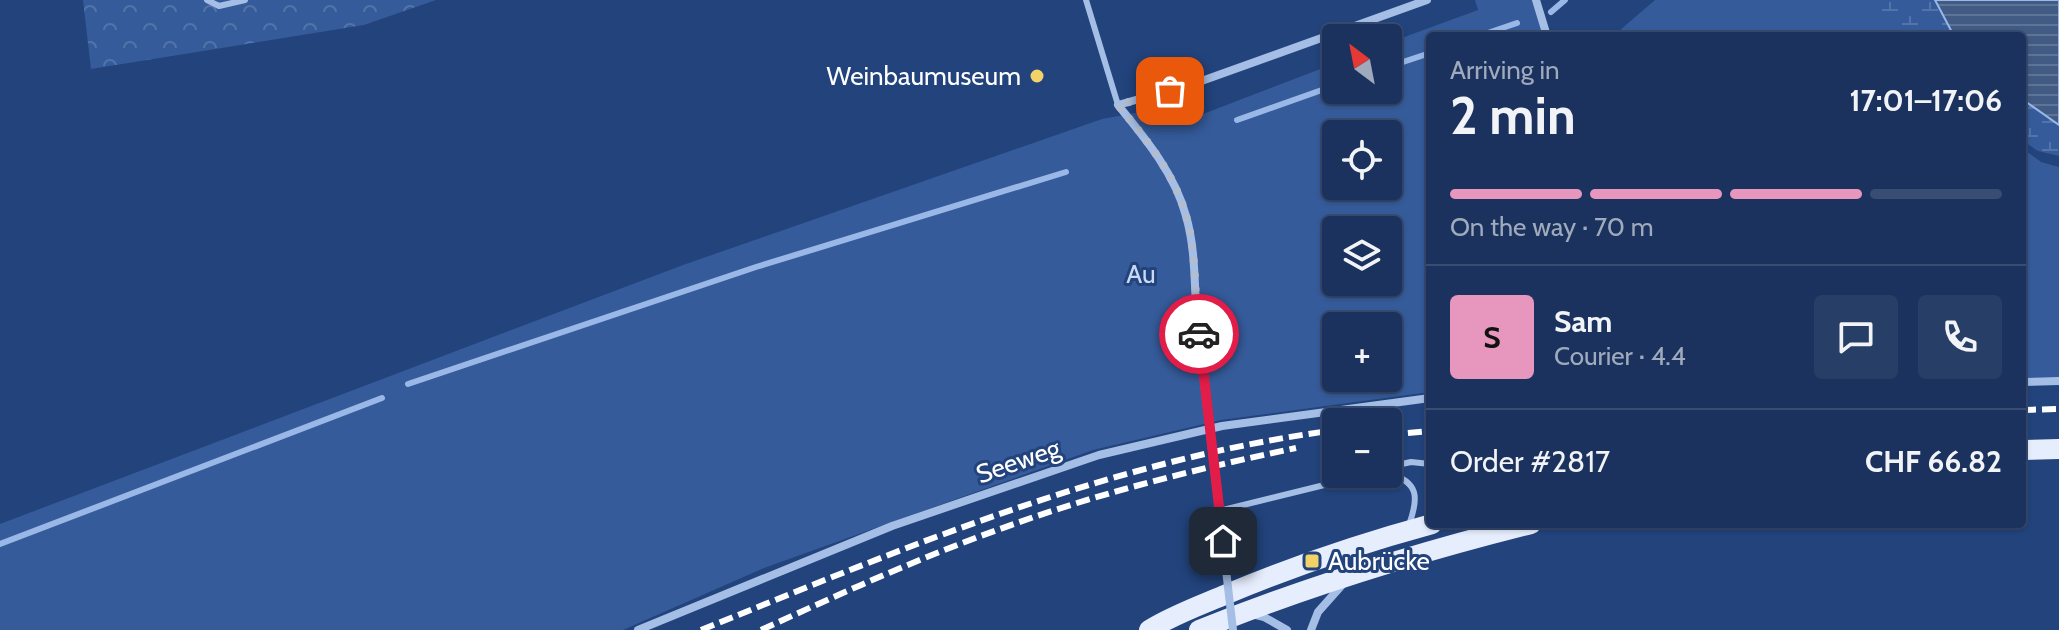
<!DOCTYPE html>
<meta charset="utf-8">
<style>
:root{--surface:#1a325d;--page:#273e66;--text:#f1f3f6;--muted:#9faabc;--line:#384d72;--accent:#e797bd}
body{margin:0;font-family:Cabin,sans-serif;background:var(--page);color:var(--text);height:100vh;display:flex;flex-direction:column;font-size:30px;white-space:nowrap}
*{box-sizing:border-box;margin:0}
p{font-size:26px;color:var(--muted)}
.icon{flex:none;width:44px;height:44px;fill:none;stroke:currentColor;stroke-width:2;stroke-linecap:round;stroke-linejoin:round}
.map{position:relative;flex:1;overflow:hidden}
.drawer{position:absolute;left:1426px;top:32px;width:600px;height:496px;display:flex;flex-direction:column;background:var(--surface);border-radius:8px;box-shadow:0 2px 6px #0004,0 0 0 2px var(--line)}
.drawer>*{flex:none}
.needle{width:52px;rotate:328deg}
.fabs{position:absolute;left:1322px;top:24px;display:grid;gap:16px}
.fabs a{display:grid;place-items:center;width:80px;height:80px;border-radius:8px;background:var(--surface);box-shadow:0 2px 6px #0004,0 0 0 2px var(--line);font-size:40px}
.pin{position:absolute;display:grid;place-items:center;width:68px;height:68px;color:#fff;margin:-34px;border-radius:16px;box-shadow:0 4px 12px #0006}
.courier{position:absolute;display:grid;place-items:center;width:80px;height:80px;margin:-40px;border:6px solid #e11d48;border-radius:50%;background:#fff;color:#222;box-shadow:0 2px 10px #0007}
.overview em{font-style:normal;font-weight:700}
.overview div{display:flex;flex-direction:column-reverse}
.overview{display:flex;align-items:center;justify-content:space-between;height:136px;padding:0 24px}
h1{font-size:52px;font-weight:700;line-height:60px}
.bar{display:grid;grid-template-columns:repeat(4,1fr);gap:12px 8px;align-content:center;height:96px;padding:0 24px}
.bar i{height:10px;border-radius:6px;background:var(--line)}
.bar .selected{background:var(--accent)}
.bar p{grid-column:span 4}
.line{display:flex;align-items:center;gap:20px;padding:0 24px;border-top:2px solid var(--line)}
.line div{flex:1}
.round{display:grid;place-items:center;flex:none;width:84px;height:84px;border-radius:8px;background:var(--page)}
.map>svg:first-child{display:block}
.forest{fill:url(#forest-crowns)}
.wetland{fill:url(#wetland-marsh)}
.green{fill:#355b9a;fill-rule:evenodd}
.water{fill:url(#water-rules);stroke:#99b8e7;stroke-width:2}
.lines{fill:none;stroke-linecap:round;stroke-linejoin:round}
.stream{stroke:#99b8e7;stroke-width:6}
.lane{stroke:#a5bee6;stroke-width:6}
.street{stroke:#a5bee6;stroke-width:8}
.primary{stroke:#e6edfd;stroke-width:20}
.rail{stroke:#fff;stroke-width:6;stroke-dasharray:14 6;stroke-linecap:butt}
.street-bridge{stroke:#a5bee6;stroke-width:8}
.done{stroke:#b2bdd1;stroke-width:8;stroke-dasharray:0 14.4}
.route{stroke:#e11d48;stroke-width:10}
.poi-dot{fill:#f1d367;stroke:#22437c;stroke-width:3}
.labels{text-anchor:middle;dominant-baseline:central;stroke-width:6;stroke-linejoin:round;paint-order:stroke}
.poi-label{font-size:26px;fill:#fff;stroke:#22437c;text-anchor:end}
.park-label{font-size:26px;fill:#c8d9f4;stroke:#22437c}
.street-label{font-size:26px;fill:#fff;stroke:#22437c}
</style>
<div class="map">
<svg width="2059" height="630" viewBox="0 0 2059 630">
<defs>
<pattern id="forest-crowns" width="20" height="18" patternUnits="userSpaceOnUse" patternTransform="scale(2)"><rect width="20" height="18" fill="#355b9a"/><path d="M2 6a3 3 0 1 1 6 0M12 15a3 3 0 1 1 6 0" fill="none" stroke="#5374a9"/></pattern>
<pattern id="wetland-marsh" width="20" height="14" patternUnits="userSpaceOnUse" patternTransform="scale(2)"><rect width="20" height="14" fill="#355b9a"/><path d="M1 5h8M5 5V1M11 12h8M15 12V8" fill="none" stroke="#5374a9"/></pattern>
<pattern id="water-rules" width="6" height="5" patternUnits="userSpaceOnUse" patternTransform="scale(2)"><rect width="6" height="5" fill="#425b85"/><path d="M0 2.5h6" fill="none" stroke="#5e7497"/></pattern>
</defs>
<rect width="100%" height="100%" fill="#22437c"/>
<path class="forest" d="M83,0H436L364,25L91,69Z"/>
<g class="wetland">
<path d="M1869,0H1961L1976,36H1875Z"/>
<path d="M2022,79L2059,104V156L2038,151L2022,140Z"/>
</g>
<g class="green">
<path d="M1475,0H1532L1543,36H1430V392L1221,420L1093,450L764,568L623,630H0V524L683,265L1102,119L1151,110L1196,95L1203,114L1336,63V90H1388V43L1478,10ZM1336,134H1388V186H1336ZM1336,230H1388V282H1336ZM1336,326H1388V378H1336Z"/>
<path d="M1655,0H1870L1882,36H1613Z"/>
<path d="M2022,148L2041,162L2059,167V377L2022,378Z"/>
</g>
<path class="water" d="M1935,0H2059V125L2022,99V36H1954Z"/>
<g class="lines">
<g class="stream">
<path d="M1551,12L1565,0"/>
<path d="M1479,36L1517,23"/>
<path d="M1388,67L1430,53"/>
<path d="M1237,120L1336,85"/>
<path d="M408,384L756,267L1066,172"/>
<path d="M0,544L382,398"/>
</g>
<g class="lane">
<path d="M207,0L219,6L245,0"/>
<path d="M1086,0L1118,105"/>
<path d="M1388,467L1411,462L1430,464"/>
<path d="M1388,473C1419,482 1419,497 1409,525"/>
<path d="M1219,511L1369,474"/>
</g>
<g class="street">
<path d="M1536,0L1547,36"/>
<path d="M1197,321C1194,286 1196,250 1186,216C1175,174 1145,138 1118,105L1196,83L1427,0"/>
<path d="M2022,382L2059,381"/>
<path d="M1252,614L1264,617L1287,630"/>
<path d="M638,630L892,526L1099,455L1222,426L1430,398"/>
<path d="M1311,630L1318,612L1342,585"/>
</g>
<g class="primary">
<path d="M2022,450L2059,449"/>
<path d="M1149,630C1173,615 1201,605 1227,594C1294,566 1362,543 1432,524"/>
<path d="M1199,630C1306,587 1419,552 1531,524"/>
</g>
<g class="rail">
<path d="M2022,410L2059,409"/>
<path d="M1388,435L1430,431"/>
<path d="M701,630C909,546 1111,460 1336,430"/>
<path d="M761,630C844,592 928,554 1014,524C1106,491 1201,468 1296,448"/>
</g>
<path class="street-bridge" d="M1197,321L1233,630"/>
</g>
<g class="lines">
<path class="done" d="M1170,91L1118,105C1145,138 1175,174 1186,216C1197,254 1194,295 1199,334"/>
<path class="route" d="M1199,334L1223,541"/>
</g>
<g class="poi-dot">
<circle cx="1037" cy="76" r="8"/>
<rect x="1304" y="553" width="16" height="16" rx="4"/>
</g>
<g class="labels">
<g class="poi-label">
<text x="1021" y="76">Weinbaumuseum</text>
<text x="1328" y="561" text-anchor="start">Aubrücke</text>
</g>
<g class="park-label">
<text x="1141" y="274">Au</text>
</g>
<g class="street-label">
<text transform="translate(1018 461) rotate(-19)">Seeweg</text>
</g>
</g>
</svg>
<div class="fabs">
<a><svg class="needle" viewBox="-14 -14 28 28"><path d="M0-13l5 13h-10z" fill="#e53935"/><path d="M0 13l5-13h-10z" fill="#9faabc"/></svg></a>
<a><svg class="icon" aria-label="locate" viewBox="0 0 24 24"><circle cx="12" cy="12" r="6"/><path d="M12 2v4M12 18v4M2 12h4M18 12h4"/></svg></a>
<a><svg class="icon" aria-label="layers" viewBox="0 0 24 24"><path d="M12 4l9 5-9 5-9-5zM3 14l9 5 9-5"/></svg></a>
<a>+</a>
<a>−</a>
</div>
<div class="pin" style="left:1170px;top:91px;background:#ea580c"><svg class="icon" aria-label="bag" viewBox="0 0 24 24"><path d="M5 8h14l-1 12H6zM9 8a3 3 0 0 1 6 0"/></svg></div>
<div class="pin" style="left:1223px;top:541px;background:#1f2937"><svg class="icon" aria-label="home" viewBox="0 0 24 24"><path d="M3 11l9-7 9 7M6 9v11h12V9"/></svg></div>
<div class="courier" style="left:1199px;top:334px"><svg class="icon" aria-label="car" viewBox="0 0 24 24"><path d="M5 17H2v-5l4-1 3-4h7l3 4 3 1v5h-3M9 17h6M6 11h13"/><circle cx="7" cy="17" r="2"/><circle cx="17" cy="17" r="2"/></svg></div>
<section class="drawer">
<div class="overview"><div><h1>2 min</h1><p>Arriving in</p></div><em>17:01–17:06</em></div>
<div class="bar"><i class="selected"></i><i class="selected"></i><i class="selected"></i><i></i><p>On the way · 70 m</p></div>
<div class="line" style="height:144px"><b class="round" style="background:var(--accent);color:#111">S</b><div><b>Sam</b><p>Courier · 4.4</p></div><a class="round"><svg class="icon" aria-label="chat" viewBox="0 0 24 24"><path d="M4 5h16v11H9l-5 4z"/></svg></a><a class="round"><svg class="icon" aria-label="phone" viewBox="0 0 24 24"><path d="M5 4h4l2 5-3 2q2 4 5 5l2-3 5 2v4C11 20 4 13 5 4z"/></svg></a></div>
<div class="line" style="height:104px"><div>Order #2817</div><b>CHF 66.82</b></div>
</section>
</div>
